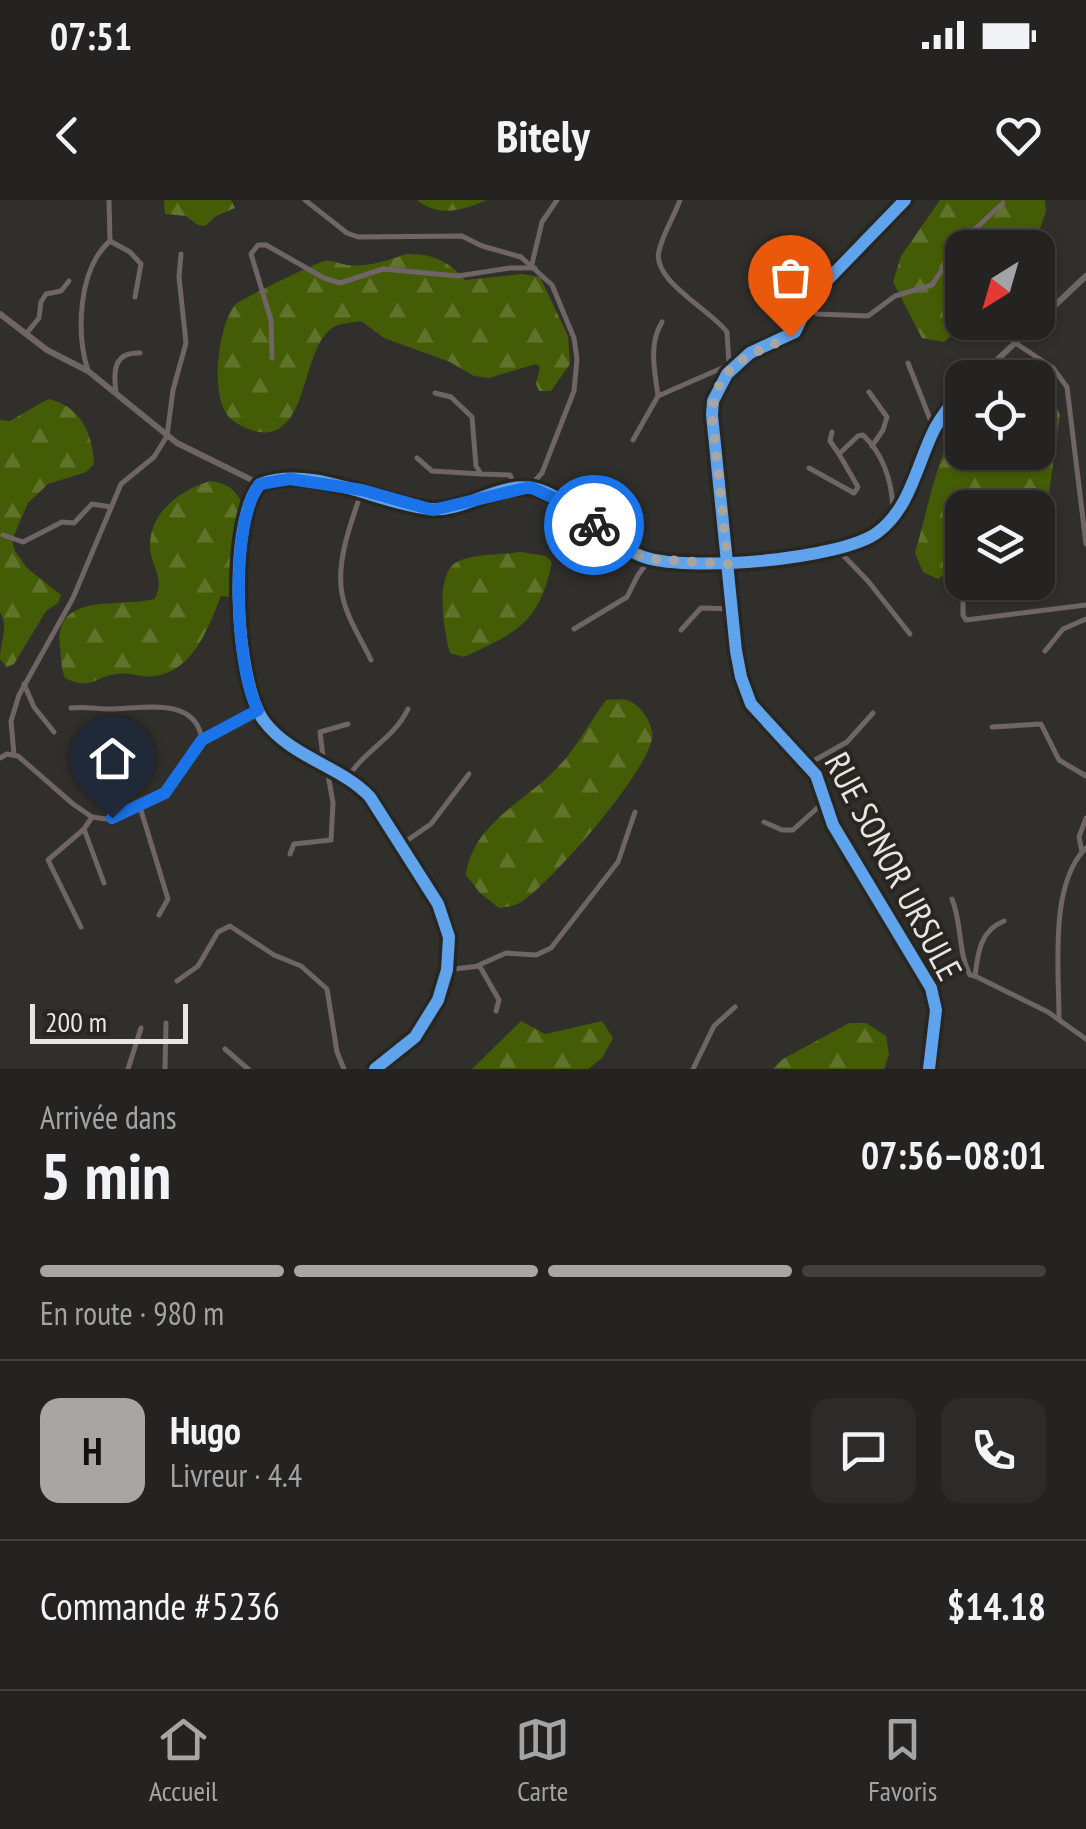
<!DOCTYPE html>
<html lang="fr">
<meta charset="utf-8">
<style>
:root{--surface:#252321;--page:#2d2b2a;--text:#f1f3f6;--muted:#a3a4a5;--line:#42403f;--accent:#a8a6a3}
body{margin:0;font-family:"PT Sans Narrow",sans-serif;background:var(--page);color:var(--text);height:100vh;display:flex;flex-direction:column;font-size:38px;white-space:nowrap}
*{box-sizing:border-box;margin:0}
p{font-size:32px;color:var(--muted)}
.icon{flex:none;width:55px;height:55px;fill:none;stroke:currentColor;stroke-width:2;stroke-linecap:round;stroke-linejoin:round}
.map{position:relative;height:869px;overflow:hidden}
.drawer{display:flex;flex-direction:column;background:var(--surface);flex:1}
.drawer>*{flex:none}
.needle{width:65px;rotate:217deg}
.controls{position:absolute;left:945px;top:30px;display:grid;gap:20px}
.controls a{display:grid;place-items:center;width:110px;height:110px;border-radius:20px;background:var(--surface);box-shadow:0 2px 8px #0004,0 0 0 2px var(--line);font-size:50px}
.scale{position:absolute;left:30px;bottom:25px;width:158px;box-sizing:border-box;padding-left:10px;border:5px solid #e8e6e3;border-top:0;font-size:28px;line-height:35px;white-space:nowrap;color:#e8e6e3;-webkit-text-stroke:8px #282621;paint-order:stroke}
.pin{position:absolute;display:grid;place-items:center;width:85px;height:85px;color:#fff;margin:-102px -42px;border-radius:50% 50% 50% 0;rotate:-45deg;box-shadow:0 0 10px #0007}
.pin .icon{rotate:45deg}
.courier{position:absolute;display:grid;place-items:center;width:100px;height:100px;margin:-50px;border:8px solid #1a73e8;border-radius:50%;background:#fff;color:#222;box-shadow:0 2px 12px #0007}
.headline em{font-style:normal;font-weight:700}
.headline div{display:flex;flex-direction:column-reverse}
.headline{display:flex;align-items:center;justify-content:space-between;height:170px;padding:0 40px}
h1{font-size:65px;font-weight:700;line-height:75px}
.bar{display:grid;grid-template-columns:repeat(4,1fr);gap:15px 10px;align-content:center;height:120px;padding:0 40px}
.bar i{height:12px;border-radius:8px;background:var(--line)}
.bar .current{background:var(--accent)}
.bar p{grid-column:span 4}
.line{display:flex;align-items:center;gap:25px;padding:0 40px;border-top:2px solid var(--line)}
.line div{flex:1}
.round{display:grid;place-items:center;flex:none;width:105px;height:105px;border-radius:20px;background:var(--page)}
.status{display:flex;justify-content:space-between;align-items:center;height:70px;padding:0 50px;background:var(--surface);direction:ltr}
.status svg{height:28px;fill:currentColor}
header{display:flex;justify-content:space-between;align-items:center;height:130px;padding:0 40px;background:var(--surface);font-size:45px;font-weight:700}
.menu{display:flex;justify-content:space-around;align-items:center;height:140px;border-top:2px solid var(--line);background:var(--surface);font-size:28px;color:var(--muted)}
.menu a{display:grid;justify-items:center;gap:5px}
.menu .current{color:var(--accent)}
.map>svg:first-child{display:block}
.forest{fill:url(#forest-firs)}
.lines{fill:none;stroke-linecap:round;stroke-linejoin:round}
.minor{stroke:#6f6466;stroke-width:5}
.tertiary{stroke:#6f6466;stroke-width:6}
.cycleway-casing{stroke:#282621;stroke-width:19}
.cycleway{stroke:#60a3ed;stroke-width:12}
.done{stroke:#a8a6a3;stroke-width:10;stroke-dasharray:0 18}
.route{stroke:#1a73e8;stroke-width:12}
.labels{text-anchor:middle;dominant-baseline:central;stroke-width:8;stroke-linejoin:round;paint-order:stroke}
.street-label{font-size:35px;fill:#e8e6e3;stroke:#282621}
</style>
<div class="status"><b>07:51</b><svg viewBox="0 0 49 12"><path d="M0 12V9h3v3zM5 12V6h3v6zM10 12V3h3v9zM15 12V0h3v12zM26 1h20v11H26zM47 4h2v5h-2z"/></svg></div>
<header><svg class="icon" aria-label="back" viewBox="0 0 24 24"><path d="M15 5l-7 7 7 7"/></svg>Bitely<svg class="icon" aria-label="heart" viewBox="0 0 24 24"><path d="M12 20l-8-8c-3-5 5-10 8-4 3-6 11-1 8 4z"/></svg></header>
<div class="map">
<svg width="1086" height="869" viewBox="0 0 1086 869">
<defs>
<pattern id="forest-firs" width="22" height="20" patternUnits="userSpaceOnUse" patternTransform="scale(2.5)"><rect width="22" height="20" fill="#455c06"/><path d="M5 1l3.5 6h-7zM16 11l3.5 6h-7z" fill="#60732a"/></pattern>
</defs>
<rect width="100%" height="100%" fill="#312f2c"/>
<g class="forest">
<path d="M164,0H231L235,8L216,16L205,26L198,25L186,16L165,14Z"/>
<path d="M417,0H487C463,10 439,18 417,0Z"/>
<path d="M940,0H1045L1046,12L1033,47L962,48V122L965,123L944,142L922,138L893,82L901,56Z"/>
<path d="M406,54C431,53 449,61 465,80L522,74L540,77L568,136L570,164L551,191H539L536,184L540,167L536,164L489,178L474,176L450,162L384,138L361,121C352,123 339,123 332,128C304,147 308,221 273,231C265,234 258,232 251,230C241,226 232,222 226,213C211,191 218,124 236,104C240,100 317,62 325,61C332,60 340,64 347,65C368,67 387,61 406,54Z"/>
<path d="M1038,184L1051,196L1060,215L1042,342L1038,345V308H962C962,339 967,360 938,379L923,372L915,353C926,317 940,243 962,217V252H1038Z"/>
<path d="M48,199C80,205 93,234 94,264L86,272L48,284L28,303L12,340L15,351L27,368L61,395L58,403L46,411L14,464L7,467L0,459C0,442 9,428 0,412V220L10,221Z"/>
<path d="M210,281C227,283 235,289 242,303L236,329L232,397L221,396C208,428 194,470 155,476C143,478 129,472 117,474C95,476 92,491 65,478C61,468 61,457 60,446C53,391 122,408 154,399C167,380 150,366 150,346C150,311 181,290 210,281Z"/>
<path d="M521,352L546,356L552,362C539,424 517,432 464,457L450,453C444,432 434,374 457,362C474,353 502,355 521,352Z"/>
<path d="M606,500C613,500 623,498 629,501C642,506 654,525 652,538C647,573 552,682 521,702C515,706 507,707 499,708L480,693L466,675C472,625 524,602 555,570C575,551 589,523 606,500Z"/>
<path d="M521,821L545,834L602,821L613,838L602,858L588,869H472Z"/>
<path d="M849,823H866L886,836L889,854L884,869H773L783,859Z"/>
</g>
<g class="lines">
<g class="minor">
<path d="M109,0L110,41L130,52L141,64L135,97"/>
<path d="M305,0L347,33L358,37L462,36L482,46L521,57L552,85L574,138L577,159L574,191L542,273L529,287"/>
<path d="M680,0C674,17 663,33 659,51C651,80 711,110 727,132L729,165"/>
<path d="M905,0L813,95L795,132L750,153L727,174L713,201L712,215L736,451L741,477L751,504L816,575L833,625L931,788L936,810L929,869"/>
<path d="M532,64L542,22L557,0"/>
<path d="M805,109L818,114L868,116L895,96L932,85L959,44L1003,3"/>
<path d="M26,134L39,118L41,102L46,94L61,91L69,81"/>
<path d="M1017,144L1053,168L1067,187L1086,344"/>
<path d="M272,158L271,120L251,54L258,45H266L324,78L340,83L383,69L458,76L510,68H535"/>
<path d="M908,163L934,229"/>
<path d="M88,171C76,133 78,69 110,41"/>
<path d="M116,192C113,170 114,152 140,153"/>
<path d="M869,192L887,217L883,230L872,246"/>
<path d="M435,193L451,197L472,217L476,266L481,274L510,275L515,288"/>
<path d="M658,196C655,172 648,145 662,122"/>
<path d="M832,232L830,241L839,254L858,236L863,235C886,257 893,285 893,315"/>
<path d="M633,240L658,196L729,165"/>
<path d="M417,258L432,271L481,274"/>
<path d="M809,268L854,293L858,287L839,254"/>
<path d="M361,293C351,323 336,361 342,394C346,416 361,439 371,460"/>
<path d="M3,335L23,342L62,322L74,323L92,304L111,307"/>
<path d="M837,349L868,381L910,434"/>
<path d="M963,382V415L966,420L1086,405"/>
<path d="M574,429L627,397L638,375L650,359"/>
<path d="M681,430L701,408L733,409"/>
<path d="M1045,451L1063,429L1086,419"/>
<path d="M24,484L34,507L54,532"/>
<path d="M71,508C84,506 96,509 110,509C141,509 196,495 202,540"/>
<path d="M992,527L1041,524L1059,560L1086,576"/>
<path d="M14,555L11,521L19,495L73,398L121,284L154,257L167,236L173,190L186,143L179,77L181,54"/>
<path d="M0,558L7,554L18,556L73,604L92,617L106,619L165,593L202,540L258,510"/>
<path d="M808,564L847,542L873,513"/>
<path d="M324,565L320,532L348,524"/>
<path d="M346,580C363,551 394,539 408,509"/>
<path d="M140,607L168,699L159,715"/>
<path d="M764,622L782,630H793L826,600"/>
<path d="M84,629L104,683"/>
<path d="M399,646L431,624L469,574"/>
<path d="M1082,652L1079,637L1086,618"/>
<path d="M290,654L294,644L331,640L333,603L327,569"/>
<path d="M952,699C962,723 958,753 970,775L975,776"/>
<path d="M1004,721C980,731 978,752 975,776L1048,812L1086,839"/>
<path d="M81,727L48,660L84,629L92,617"/>
<path d="M447,770L479,766"/>
<path d="M177,781L198,766L218,732L230,726L274,755L301,766L327,789L337,852L344,869"/>
<path d="M496,811L499,800L479,765L506,753L536,755L551,748L618,662L635,612"/>
<path d="M1059,819C1059,770 1049,684 1086,648"/>
<path d="M225,849L248,869"/>
<path d="M128,869L141,828"/>
<path d="M165,869L166,823"/>
<path d="M693,869L714,826L735,807"/>
</g>
<g class="tertiary">
<path d="M0,114L47,150L88,171L177,243L260,284"/>
<path d="M978,178L1086,76"/>
<path d="M375,869L415,837L438,800L447,770L449,737L438,704L370,597C341,566 292,558 264,521C235,482 227,322 260,284C313,264 378,304 430,309C466,313 504,277 540,290C578,303 604,341 641,356C683,373 842,360 878,332C911,307 917,263 935,228C943,214 952,202 962,191"/>
</g>
<g class="cycleway-casing">
<g id="cycleway">
<path d="M905,0L813,95L795,132L750,153L727,174L713,201L712,215L736,451L741,477L751,504L816,575L833,625L931,788L936,810L929,869"/>
<path d="M375,869L415,837L438,800L447,770L449,737L438,704L370,597C341,566 292,558 264,521C235,482 227,322 260,284C313,264 378,304 430,309C466,313 504,277 540,290C578,303 604,341 641,356C683,373 842,360 878,332C911,307 917,263 935,228C943,214 952,202 962,191"/>
</g>
</g>
<use href="#cycleway" class="cycleway"/>
</g>
<g class="lines">
<path class="done" d="M594,325L632,352L650,359L728,364L712,215C716,163 750,155 790,137"/>
<path class="route" d="M112,618L165,593L202,540L258,510C235,469 229,321 260,284L290,279L362,290L433,310L530,287L560,301L594,325"/>
</g>
<g class="labels">
<g class="street-label">
<text transform="translate(894 666) rotate(62)">RUE SONOR URSULE</text>
</g>
</g>
</svg>
<div class="controls">
<a><svg class="needle" viewBox="-14 -14 28 28"><path d="M0-13l5 13h-10z" fill="#e53935"/><path d="M0 13l5-13h-10z" fill="#a3a4a5"/></svg></a>
<a><svg class="icon" aria-label="locate" viewBox="0 0 24 24"><circle cx="12" cy="12" r="6"/><path d="M12 2v4M12 18v4M2 12h4M18 12h4"/></svg></a>
<a><svg class="icon" aria-label="layers" viewBox="0 0 24 24"><path d="M12 4l9 5-9 5-9-5zM3 14l9 5 9-5"/></svg></a>
</div>
<div class="scale">200 m</div>
<div class="pin" style="left:790px;top:137px;background:#ea580c"><svg class="icon" aria-label="bag" viewBox="0 0 24 24"><path d="M5 8h14l-1 12H6zM9 8a3 3 0 0 1 6 0"/></svg></div>
<div class="pin" style="left:112px;top:618px;background:#1f2937"><svg class="icon" aria-label="home" viewBox="0 0 24 24"><path d="M3 11l9-7 9 7M6 9v11h12V9"/></svg></div>
<div class="courier" style="left:594px;top:325px"><svg class="icon" aria-label="bike" viewBox="0 0 24 24"><circle cx="6" cy="16" r="4"/><circle cx="18" cy="16" r="4"/><path d="M6 16l4-8h5l3 8M10 8l3 8H6M13 5h3"/></svg></div>
</div>
<section class="drawer">
<div class="headline"><div><h1>5 min</h1><p>Arrivée dans</p></div><em>07:56–08:01</em></div>
<div class="bar"><i class="current"></i><i class="current"></i><i class="current"></i><i></i><p>En route · 980 m</p></div>
<div class="line" style="height:180px"><b class="round" style="background:var(--accent);color:#111">H</b><div><b>Hugo</b><p>Livreur · 4.4</p></div><a class="round"><svg class="icon" aria-label="chat" viewBox="0 0 24 24"><path d="M4 5h16v11H9l-5 4z"/></svg></a><a class="round"><svg class="icon" aria-label="phone" viewBox="0 0 24 24"><path d="M5 4h4l2 5-3 2q2 4 5 5l2-3 5 2v4C11 20 4 13 5 4z"/></svg></a></div>
<div class="line" style="height:130px"><div>Commande #5236</div><b>$14.18</b></div>
</section>
<nav class="menu">
<a class="current"><svg class="icon" aria-label="home" viewBox="0 0 24 24"><path d="M3 11l9-7 9 7M6 9v11h12V9"/></svg>Accueil</a>
<a><svg class="icon" aria-label="map" viewBox="0 0 24 24"><path d="M3 6l6-2 6 2 6-2v14l-6 2-6-2-6 2zM9 4v14M15 6v14"/></svg>Carte</a>
<a><svg class="icon" aria-label="saved" viewBox="0 0 24 24"><path d="M7 4h10v16l-5-4-5 4z"/></svg>Favoris</a>
</nav>
